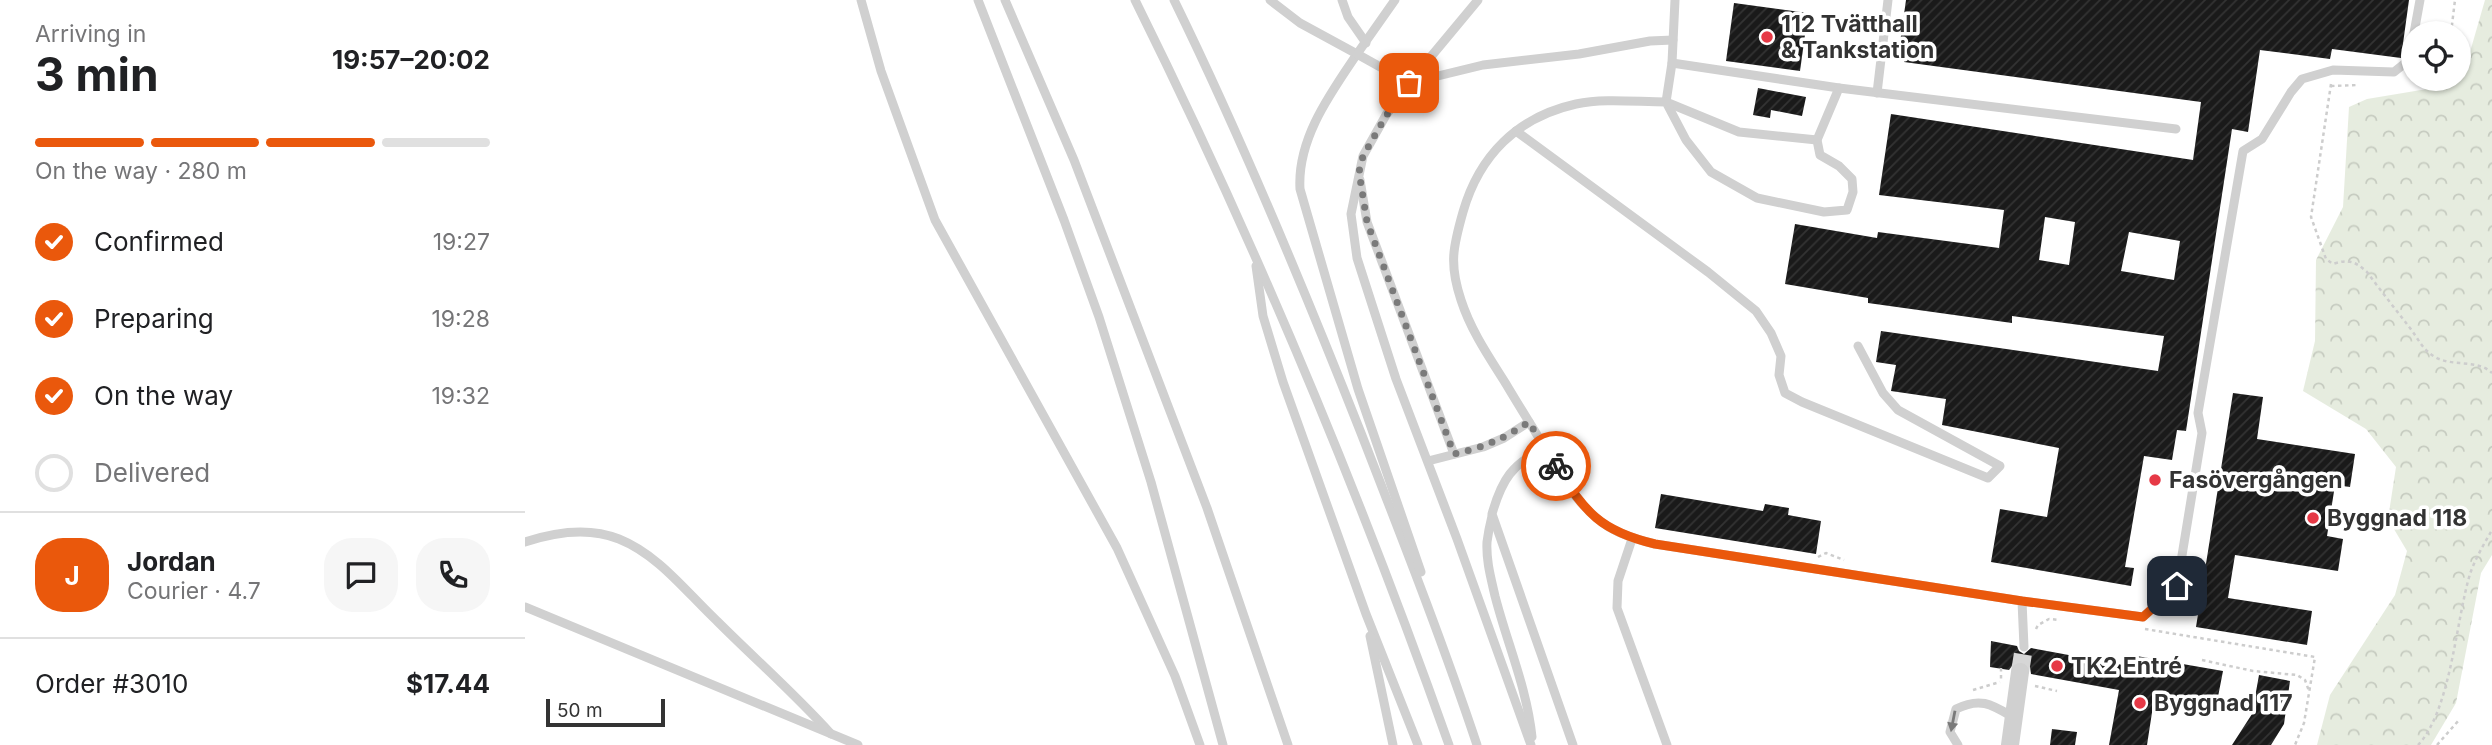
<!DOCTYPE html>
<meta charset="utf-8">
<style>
:root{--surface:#fff;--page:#f6f6f6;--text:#202124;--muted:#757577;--line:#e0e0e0;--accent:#ea580c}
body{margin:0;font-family:Inter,sans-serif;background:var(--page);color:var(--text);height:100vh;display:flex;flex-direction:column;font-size:26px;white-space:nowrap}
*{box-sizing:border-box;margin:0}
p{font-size:23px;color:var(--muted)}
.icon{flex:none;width:38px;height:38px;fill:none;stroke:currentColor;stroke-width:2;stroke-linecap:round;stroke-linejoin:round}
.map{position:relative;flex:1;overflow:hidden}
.side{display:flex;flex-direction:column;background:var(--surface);width:525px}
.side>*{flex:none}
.tools{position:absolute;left:1876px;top:21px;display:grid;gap:14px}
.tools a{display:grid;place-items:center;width:70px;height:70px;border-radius:50%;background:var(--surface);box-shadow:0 2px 5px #0004;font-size:35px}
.scale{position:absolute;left:21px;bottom:18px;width:119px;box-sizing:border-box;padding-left:7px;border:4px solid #333;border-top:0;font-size:19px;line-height:24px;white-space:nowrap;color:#333;-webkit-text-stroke:5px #fff;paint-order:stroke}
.pin{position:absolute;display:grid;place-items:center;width:60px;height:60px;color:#fff;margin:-30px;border-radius:14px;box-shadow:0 4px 10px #0006}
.courier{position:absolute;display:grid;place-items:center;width:70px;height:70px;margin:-35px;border:5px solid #ea580c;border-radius:50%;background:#fff;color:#222;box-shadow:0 2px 9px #0007}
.summary em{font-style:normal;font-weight:700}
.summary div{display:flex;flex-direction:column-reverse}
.summary{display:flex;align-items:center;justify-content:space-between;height:119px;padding:0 35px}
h1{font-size:46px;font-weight:700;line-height:52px}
.bar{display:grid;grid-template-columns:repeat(4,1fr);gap:10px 7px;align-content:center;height:84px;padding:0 35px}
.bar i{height:9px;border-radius:5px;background:var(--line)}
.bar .on{background:var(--accent)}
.bar p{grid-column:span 4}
.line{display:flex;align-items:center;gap:18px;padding:0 35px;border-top:2px solid var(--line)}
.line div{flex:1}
.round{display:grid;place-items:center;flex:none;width:74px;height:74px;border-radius:28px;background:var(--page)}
ol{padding:0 35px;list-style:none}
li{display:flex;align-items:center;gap:21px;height:77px}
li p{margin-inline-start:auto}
li .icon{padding:7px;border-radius:50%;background:var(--accent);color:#fff;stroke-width:4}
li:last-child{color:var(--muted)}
li i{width:38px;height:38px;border:4px solid var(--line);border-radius:50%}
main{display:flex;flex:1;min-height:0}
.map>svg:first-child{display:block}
.forest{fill:url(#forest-crowns)}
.building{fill:url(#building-hatch);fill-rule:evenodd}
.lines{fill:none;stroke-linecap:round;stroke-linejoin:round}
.minor-tunnel{stroke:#d6d6d6;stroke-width:18;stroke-dasharray:18 9;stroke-linecap:butt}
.path{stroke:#cdcdcd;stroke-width:2.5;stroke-dasharray:3.5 3.5;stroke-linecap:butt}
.service{stroke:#d0d0d0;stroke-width:9}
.minor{stroke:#d0d0d0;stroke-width:18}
.oneway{fill:#7a7a7a}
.done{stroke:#7a7a7a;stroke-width:7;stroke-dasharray:0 12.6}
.route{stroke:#ea580c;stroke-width:9}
.poi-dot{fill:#e63946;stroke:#fff;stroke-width:2.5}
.labels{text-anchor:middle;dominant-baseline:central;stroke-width:7;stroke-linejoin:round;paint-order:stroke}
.poi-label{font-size:23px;font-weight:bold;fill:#333;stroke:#fff;text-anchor:start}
</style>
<main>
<section class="side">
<div class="summary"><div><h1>3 min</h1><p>Arriving in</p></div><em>19:57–20:02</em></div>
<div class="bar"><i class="on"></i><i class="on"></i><i class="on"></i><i></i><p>On the way · 280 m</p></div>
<ol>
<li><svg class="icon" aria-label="check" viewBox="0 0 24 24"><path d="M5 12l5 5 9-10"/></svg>Confirmed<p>19:27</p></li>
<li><svg class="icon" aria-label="check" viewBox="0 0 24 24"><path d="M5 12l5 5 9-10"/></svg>Preparing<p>19:28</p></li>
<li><svg class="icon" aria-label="check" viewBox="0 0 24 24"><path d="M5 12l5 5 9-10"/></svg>On the way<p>19:32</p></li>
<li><i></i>Delivered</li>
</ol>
<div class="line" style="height:126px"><b class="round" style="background:var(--accent);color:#fff">J</b><div><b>Jordan</b><p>Courier · 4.7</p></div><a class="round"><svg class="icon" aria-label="chat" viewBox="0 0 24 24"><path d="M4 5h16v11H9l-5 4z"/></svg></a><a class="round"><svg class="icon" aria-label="phone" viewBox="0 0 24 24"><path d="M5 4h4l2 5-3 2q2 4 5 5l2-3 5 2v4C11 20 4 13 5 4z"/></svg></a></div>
<div class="line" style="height:91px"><div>Order #3010</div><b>$17.44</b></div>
</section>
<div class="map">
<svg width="1967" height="745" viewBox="0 0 1967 745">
<defs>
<pattern id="forest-crowns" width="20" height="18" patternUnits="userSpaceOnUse" patternTransform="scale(1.75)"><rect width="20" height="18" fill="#e6ecdf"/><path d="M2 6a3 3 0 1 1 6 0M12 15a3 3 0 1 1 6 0" fill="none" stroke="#c6cbc0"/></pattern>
<pattern id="building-hatch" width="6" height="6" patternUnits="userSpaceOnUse" patternTransform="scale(1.75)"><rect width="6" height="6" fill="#1a1a1a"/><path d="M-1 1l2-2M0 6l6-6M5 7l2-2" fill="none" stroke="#333"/></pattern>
</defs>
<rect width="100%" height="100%" fill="#fff"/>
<path class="forest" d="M1960,0H1967V555L1956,573L1931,703L1906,745H1792L1805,695L1870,595L1882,551L1863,519L1871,467L1841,429L1778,391L1790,341L1791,260L1818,207L1824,107L1842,99L1902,89L1916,79H1934V66L1943,59Z"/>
<g class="building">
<path d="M1381,0H1884L1876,58L1807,49L1805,59L1735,50L1723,132L1707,129L1661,431L1652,430L1647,460L1619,456L1600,567L1609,568L1606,586L1466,562L1475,509L1522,517L1534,448L1417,425L1421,399L1366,391L1371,365L1351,362L1356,331L1633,371L1639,336L1487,316V323L1343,303V298L1260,284L1270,224L1352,238L1353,232L1474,248L1479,210L1354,195L1366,114L1668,160L1676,102L1379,62L1381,51L1374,50ZM1520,217L1550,222L1544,265L1514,260ZM1604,232L1655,241L1649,280L1596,271Z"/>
<path d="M1209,3L1283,13L1275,71L1201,61Z"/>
<path d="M1233,88L1281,97L1277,116L1246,110L1245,118L1228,115Z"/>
<path d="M1708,393L1738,397L1732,439L1830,454L1825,487L1810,485L1802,536L1818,539L1813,571L1710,555L1703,598L1787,611L1782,645L1671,627Z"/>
<path d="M1136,494L1238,511L1240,504L1264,508L1263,515L1296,521L1291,554L1130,528Z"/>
<path d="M1466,641L1492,646L1494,651L1499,654L1506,648L1598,665L1600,654L1698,671L1691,707L1639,699L1637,707L1628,706L1622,745H1584L1594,690L1506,674L1505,667L1497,661L1490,662L1484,670L1465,667Z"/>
<path d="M1734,675L1765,681L1759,724L1746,745H1707L1727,714Z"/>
<path d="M1527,729L1552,732L1550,745H1525Z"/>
</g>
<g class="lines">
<path class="minor-tunnel" d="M1495,672L1499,647"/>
<g class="path">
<path d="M1926,33L1930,0"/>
<path d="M1806,84L1786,217L1801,259L1808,264C1823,259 1830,261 1842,272C1856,291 1871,310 1885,328C1894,340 1898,350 1910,357C1927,367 1953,359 1967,373"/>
<path d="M1806,86L1834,85"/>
<path d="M1293,557L1301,553L1319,560"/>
<path d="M1511,629L1513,625L1524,619L1535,620"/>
<path d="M1620,629L1790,657L1779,723L1770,745"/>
<path d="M1677,660L1728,671L1772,675L1780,680L1784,691"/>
<path d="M1476,668V682"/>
<path d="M1510,686L1532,691"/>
<path d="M1448,690L1475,682"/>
<path d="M1893,745C1926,710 1931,620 1945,574C1950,559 1959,544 1967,530"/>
<path d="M1912,745L1934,720"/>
</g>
<g class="service">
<path d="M336,0L356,71L410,220L592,548L650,676L675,745"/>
<path d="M453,0L539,220L574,317L626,482L698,745"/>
<path d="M480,0L549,160L682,508L763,745"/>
<path d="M610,0C730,242 834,491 924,745"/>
<path d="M649,0C718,141 778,286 836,433C876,536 917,640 952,745"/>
<path d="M745,0L775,23L832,54C805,94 772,139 775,189L833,389L896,572"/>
<path d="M817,0L823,17L841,43"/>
<path d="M870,0L832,54L884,83L958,65L1054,54L1125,41L1148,40"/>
<path d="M953,0L884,83L861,115L838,156L826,214L832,258L871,379L932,539L1006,745"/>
<path d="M1150,0L1147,63L1141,102L1214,132L1292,140"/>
<path d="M1889,33L1895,0"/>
<path d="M1147,63L1314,88L1292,140L1295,155L1314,166L1327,179L1328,192L1322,210L1299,212L1232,198L1186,172L1161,140L1141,102C1112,102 1079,98 1051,104C992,117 954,156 938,212C928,247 924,264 936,300C946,331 964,357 981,384C1003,421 1026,457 1048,493C1073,525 1092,535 1130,544L1497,601L1499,647"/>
<path d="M1314,88L1651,129"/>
<path d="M1352,93L1363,0"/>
<path d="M991,131L1183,272L1231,311L1246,333L1256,356L1254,375L1260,393L1277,402L1463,478L1475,466L1373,410L1358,393L1333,346"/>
<path d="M835,180L842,222L929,454"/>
<path d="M731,266L738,316L758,382L841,614L893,745"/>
<path d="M1020,448C987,464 977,479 967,514L1048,745"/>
<path d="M903,461L958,447L979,438L1004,422"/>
<path d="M967,516C965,524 963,534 962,542C961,561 966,578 970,596C982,643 1002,688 1007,737"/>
<path d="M1107,539L1093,581L1092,608L1142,745"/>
<path d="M0,542C30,532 64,527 94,539C134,555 162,593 192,621C230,659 270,694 306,734"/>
<path d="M1497,601L1618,617L1652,586L1677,433L1673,413L1718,151L1737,139L1766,92L1777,79L1808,70L1869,72L1884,60L1888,39"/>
<path d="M0,607L333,745"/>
<path d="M845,636L868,745"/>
<path d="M1433,745L1425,732L1431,709C1455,697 1466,704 1488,717"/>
</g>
<path class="minor" d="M1485,745L1495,672"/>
</g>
<defs><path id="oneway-solid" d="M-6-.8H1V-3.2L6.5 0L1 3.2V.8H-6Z" transform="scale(1.75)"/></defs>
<use class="oneway" href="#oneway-solid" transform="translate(1428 721) rotate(101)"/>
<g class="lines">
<path class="done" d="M884,83L861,116L838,156L834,172L842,222L929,454C960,447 978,439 1004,422L1031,466"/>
<path class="route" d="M1031,466C1061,513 1075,531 1130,544L1497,601L1618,617L1652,586"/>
</g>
<g class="poi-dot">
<circle cx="1242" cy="37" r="7"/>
<circle cx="1630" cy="480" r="7"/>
<circle cx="1788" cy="518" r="7"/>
<circle cx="1532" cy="666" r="7"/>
<circle cx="1615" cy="703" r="7"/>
</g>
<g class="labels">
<g class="poi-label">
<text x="1256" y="24">112 Tvätthall<tspan x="1256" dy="26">&amp; Tankstation</tspan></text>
<text x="1644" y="480">Fasövergången</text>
<text x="1802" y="518">Byggnad 118</text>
<text x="1546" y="666">TK2 Entré</text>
<text x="1629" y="703">Byggnad 117</text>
</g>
</g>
</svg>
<div class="tools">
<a><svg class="icon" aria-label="locate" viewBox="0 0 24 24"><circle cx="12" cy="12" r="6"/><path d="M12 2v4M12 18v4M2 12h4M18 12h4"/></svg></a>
</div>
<div class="scale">50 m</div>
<div class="pin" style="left:884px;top:83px;background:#ea580c"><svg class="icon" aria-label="bag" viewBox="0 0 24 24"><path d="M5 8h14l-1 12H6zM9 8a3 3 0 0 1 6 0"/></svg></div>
<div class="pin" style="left:1652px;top:586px;background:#1f2937"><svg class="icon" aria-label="home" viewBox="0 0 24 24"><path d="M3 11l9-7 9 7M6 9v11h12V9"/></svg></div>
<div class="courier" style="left:1031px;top:466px"><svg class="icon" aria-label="bike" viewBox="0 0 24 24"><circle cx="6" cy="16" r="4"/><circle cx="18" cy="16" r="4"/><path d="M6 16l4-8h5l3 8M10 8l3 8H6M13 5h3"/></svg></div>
</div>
</main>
